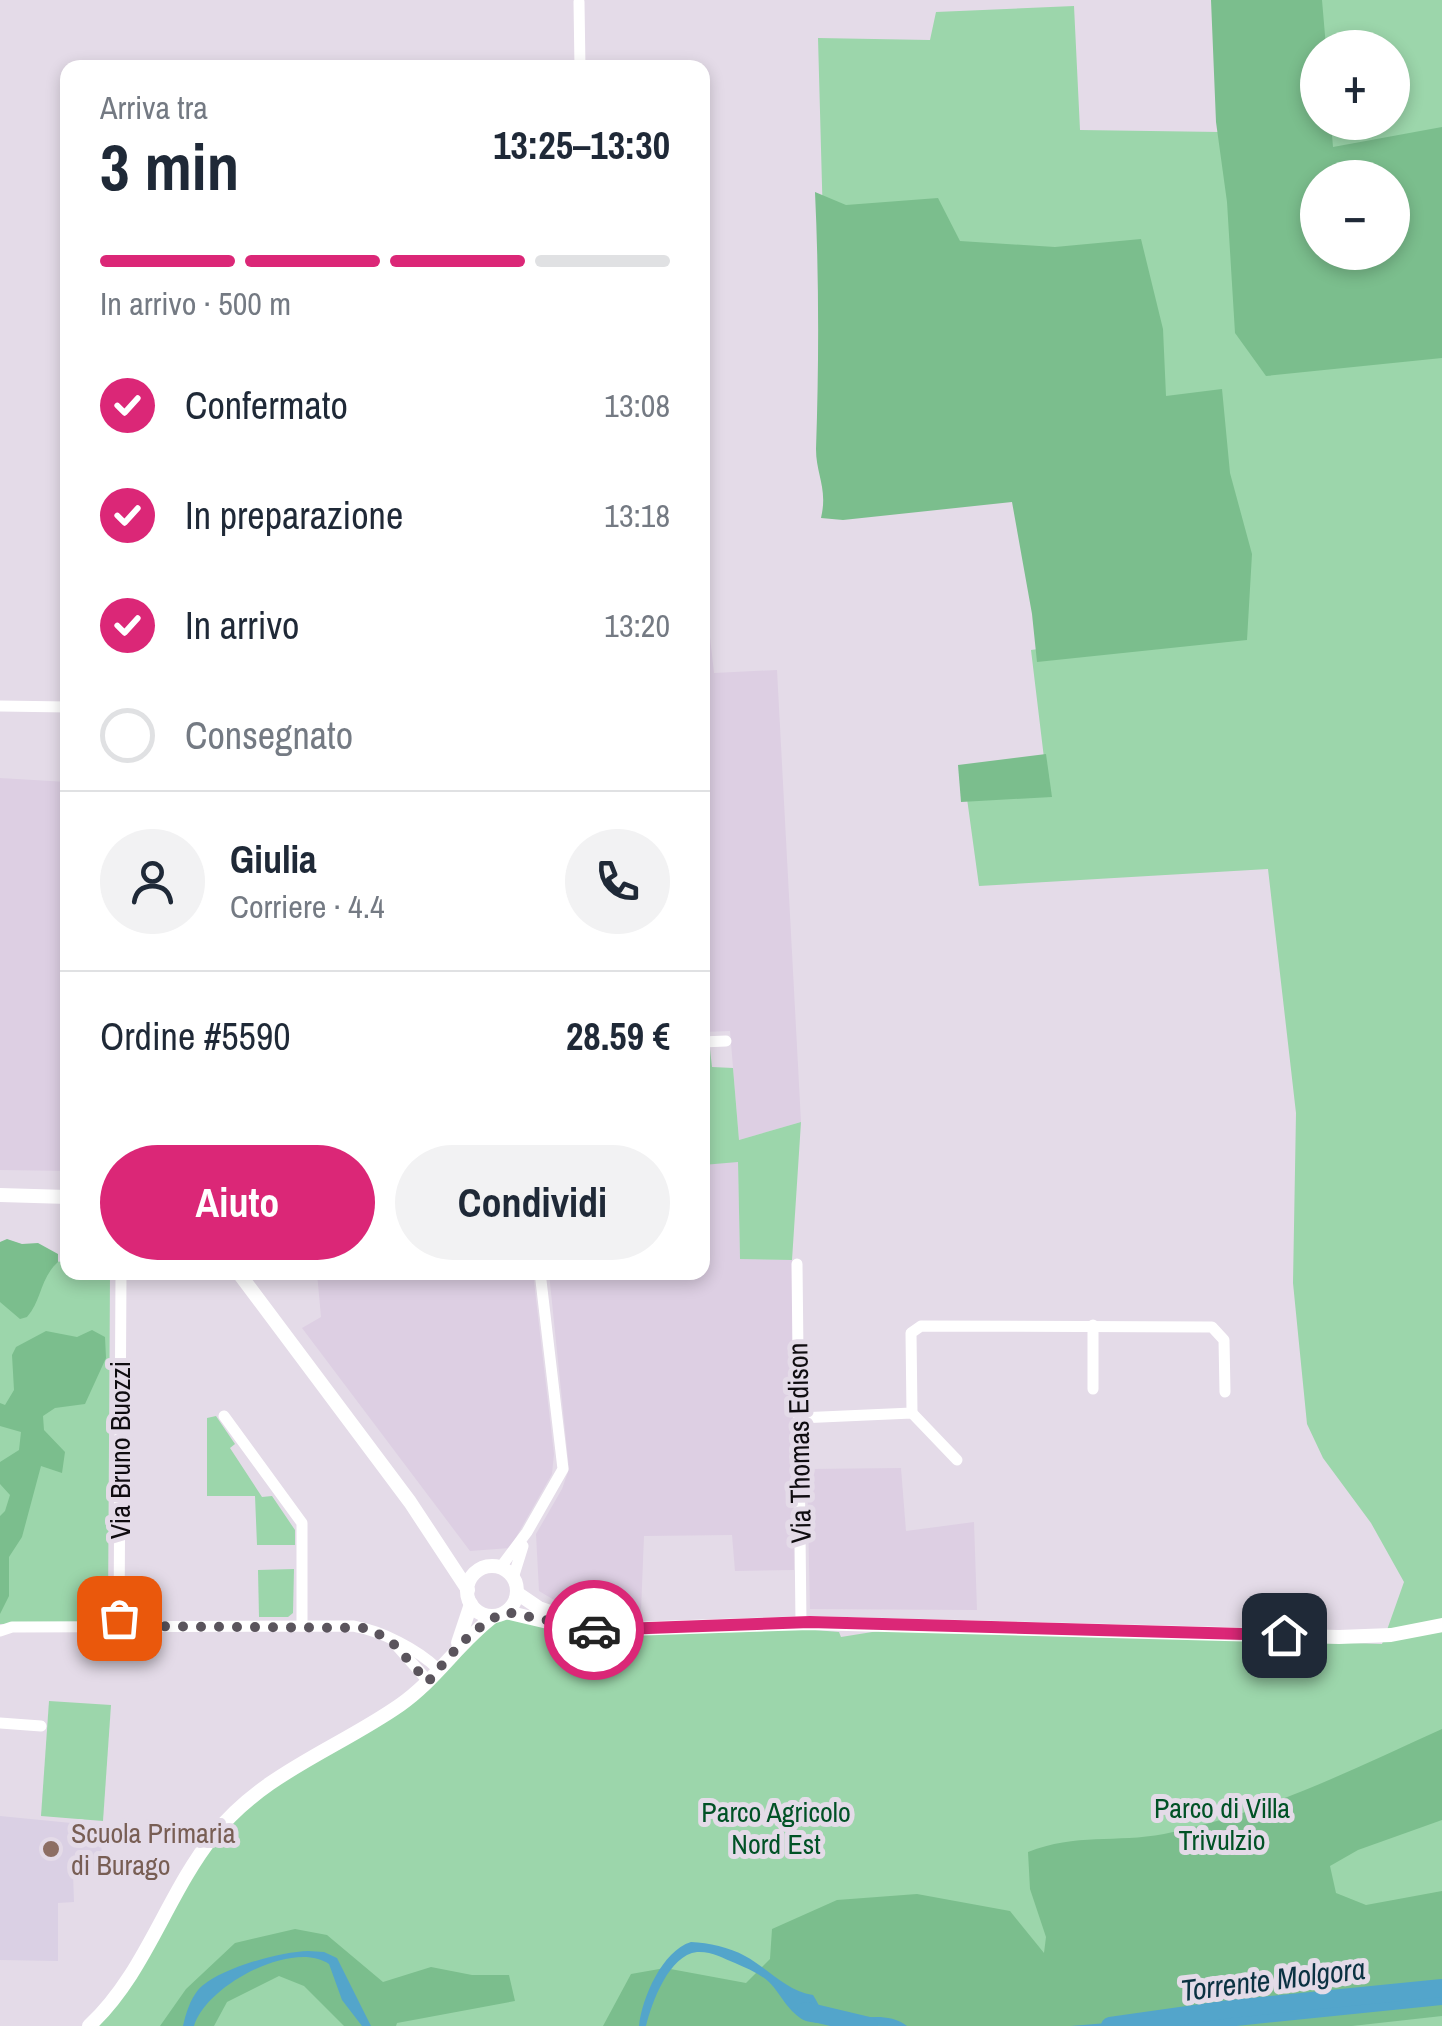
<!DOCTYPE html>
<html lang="it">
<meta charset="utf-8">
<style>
:root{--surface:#fff;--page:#f2f2f3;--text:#1f2937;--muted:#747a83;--line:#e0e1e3;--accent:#db2777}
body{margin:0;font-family:"Archivo Narrow",sans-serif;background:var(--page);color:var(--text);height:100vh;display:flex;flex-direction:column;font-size:38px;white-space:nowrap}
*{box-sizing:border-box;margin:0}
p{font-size:32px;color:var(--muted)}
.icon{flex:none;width:55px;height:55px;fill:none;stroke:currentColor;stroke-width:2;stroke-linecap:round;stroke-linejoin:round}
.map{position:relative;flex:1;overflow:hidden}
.details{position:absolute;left:60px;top:60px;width:650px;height:1220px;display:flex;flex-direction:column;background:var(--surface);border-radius:20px;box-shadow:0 5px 15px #0003}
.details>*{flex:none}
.controls{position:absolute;left:1300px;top:30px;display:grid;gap:20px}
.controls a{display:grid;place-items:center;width:110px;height:110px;border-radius:50%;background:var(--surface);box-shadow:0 5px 15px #0003;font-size:50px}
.pin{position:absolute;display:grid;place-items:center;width:85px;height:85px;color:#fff;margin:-42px;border-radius:20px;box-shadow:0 5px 15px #0006}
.courier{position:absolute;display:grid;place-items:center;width:100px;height:100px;margin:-50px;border:8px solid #db2777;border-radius:50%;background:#fff;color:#222;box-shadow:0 2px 12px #0007}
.overview em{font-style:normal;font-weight:700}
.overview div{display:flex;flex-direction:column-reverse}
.overview{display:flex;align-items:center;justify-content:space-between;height:170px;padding:0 40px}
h1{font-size:65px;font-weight:700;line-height:75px}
.bar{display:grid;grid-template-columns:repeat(4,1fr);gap:15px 10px;align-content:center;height:120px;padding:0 40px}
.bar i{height:12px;border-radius:8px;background:var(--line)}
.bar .active{background:var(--accent)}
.bar p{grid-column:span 4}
.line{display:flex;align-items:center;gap:25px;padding:0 40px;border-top:2px solid var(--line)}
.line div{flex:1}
.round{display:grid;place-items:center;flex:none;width:105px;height:105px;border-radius:52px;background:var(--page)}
ol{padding:0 40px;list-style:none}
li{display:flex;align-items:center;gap:30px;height:110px}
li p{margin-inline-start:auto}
li .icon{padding:10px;border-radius:50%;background:var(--accent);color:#fff;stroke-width:4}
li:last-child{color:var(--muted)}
li i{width:55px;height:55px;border:5px solid var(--line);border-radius:50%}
.cta{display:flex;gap:20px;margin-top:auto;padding:20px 40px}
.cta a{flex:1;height:115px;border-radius:60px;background:var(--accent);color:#fff;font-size:40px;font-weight:700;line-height:115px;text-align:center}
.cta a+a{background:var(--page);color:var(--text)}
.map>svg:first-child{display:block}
.built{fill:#ddcfe3}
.education{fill:#dad0e4}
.green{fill:#9cd6ab;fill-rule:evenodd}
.forest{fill:#7bbe8d;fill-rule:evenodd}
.water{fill:#53a5cb}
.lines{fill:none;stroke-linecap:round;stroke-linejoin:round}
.river{stroke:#53a5cb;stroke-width:18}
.minor{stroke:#fff;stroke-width:11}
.tertiary{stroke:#fff;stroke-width:14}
.done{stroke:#5a545c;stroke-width:10;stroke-dasharray:0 18}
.route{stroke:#db2777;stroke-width:12}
.education-dot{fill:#8d6e63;stroke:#e4dbe8;stroke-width:4}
.labels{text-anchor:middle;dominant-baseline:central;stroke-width:10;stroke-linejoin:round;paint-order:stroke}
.street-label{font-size:28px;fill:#0f0c10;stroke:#e4dbe8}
.park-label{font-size:28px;fill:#005226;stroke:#e4dbe8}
.education-label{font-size:28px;fill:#785e54;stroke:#e4dbe8;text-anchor:start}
.water-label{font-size:30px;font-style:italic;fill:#0b3242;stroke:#e4dbe8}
</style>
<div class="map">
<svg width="1442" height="2026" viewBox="0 0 1442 2026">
<rect width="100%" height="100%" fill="#e4dbe8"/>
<g class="built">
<path d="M710,637L714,673L777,670L801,1122L739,1140L730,1031L703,1032L702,638Z"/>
<path d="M0,778L67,782V1171L0,1170Z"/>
<path d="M738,1161L740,1259L792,1260L794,1570L735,1571L732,1535L644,1536L641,1611L564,1606L539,1591L536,1534L562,1489L569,1469L549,1273L702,1272L703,1165Z"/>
<path d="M317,1273H533L554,1454L552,1474L510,1548L470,1551L302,1328L321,1317Z"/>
<path d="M901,1468L906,1531L974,1522L977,1610L810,1609L807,1469Z"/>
</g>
<path class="education" d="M0,1816L102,1826L101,1873H73L74,1902L58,1903V1961L0,1960Z"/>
<g class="green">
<path d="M1213,0H1442V2026H95L210,1846L256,1797L377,1727L429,1690L489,1623C510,1616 526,1621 546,1626L803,1629L839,1632L841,1637L891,1629L1382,1644L1404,1582L1371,1523L1323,1458L1307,1424L1293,1283L1296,1113L1268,869L979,886L965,784L1044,758L1031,650L1145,634L1144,403L823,222L818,38L930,40L936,12L1074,6L1080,130L1220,132ZM1318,48H1392V122H1318ZM1318,178H1392V252H1318Z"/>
<path d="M703,1049H710L712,1067L733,1068L739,1140L801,1122L792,1260L740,1259L738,1162L703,1165Z"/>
<path d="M0,1259L67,1262L68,1272L110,1273L108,1612L96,1623L0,1624Z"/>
<path d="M216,1416L235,1444L230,1448L262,1497L272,1496L295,1530V1545H257L255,1496H207V1418Z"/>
<path d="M294,1569L293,1613L288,1617H259L258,1570Z"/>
<path d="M49,1701L111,1705L103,1821L41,1816Z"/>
</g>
<g class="forest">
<path d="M1211,0H1322L1326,47L1318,48V122L1331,123L1333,147L1442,127V358L1266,376L1235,333L1227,202L1216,122ZM1318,178H1392V252H1318Z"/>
<path d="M815,192L846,205L938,198L960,241L1055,247L1141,239L1163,329L1166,396L1222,389L1230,473L1252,554L1247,640L1037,662L1032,614L1012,502L843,520L821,518C828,488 816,475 816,449C819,363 819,278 815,192Z"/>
<path d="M1046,754L1052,797L961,802L958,765Z"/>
<path d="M7,1239L22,1244L38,1243L58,1254V1262C40,1278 42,1300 27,1317L20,1319L0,1302V1242Z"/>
<path d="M92,1330L105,1337L106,1358L85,1404L55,1408L43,1416L44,1430L65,1452L62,1473L41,1466L22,1537L9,1557V1596L0,1614V1516L5,1511L10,1495L0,1484V1462L19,1450L21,1432L0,1426V1403L5,1405L14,1390L12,1355L16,1347L46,1331L77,1337Z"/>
<path d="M1442,1729V1820L1358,1850L1330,1866L1336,1893L1366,1905L1442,1891V2016L1352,2026H603L631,1974L665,1968L746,1983L770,1959L772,1929L837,1900L917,1894L1010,1911L1044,1953L1046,1937L1030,1889L1028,1852C1076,1833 1116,1843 1164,1834C1261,1815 1352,1770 1442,1729Z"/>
<path d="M295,1929L327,1935L383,1982L431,1967L472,1975H509L515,2001L397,2023L396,2026H344L304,1986L279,1976L227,2002L214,2026H160L186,1989L235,1943Z"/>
</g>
<g class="water">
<path d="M691,1942C709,1943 729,1947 745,1956C769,1969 786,1991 813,1995C817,2001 821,2011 827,2016C847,2026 882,2007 907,2026C880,2026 829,2026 806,2021C788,2013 782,1995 769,1982C759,1973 746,1968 735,1963C723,1958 711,1951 697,1952C669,1955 652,2002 646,2026H639C642,1998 662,1951 691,1942Z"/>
<path d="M308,1951L324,1952L337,1958L371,2026H362L342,2000L329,1964C294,1939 206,1985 194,2026H183C186,2013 190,2000 198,1990C218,1968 280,1952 308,1951Z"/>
<path d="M1442,1995V2005L1236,2026H1071Z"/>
</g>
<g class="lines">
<g class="river">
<path d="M806,2011L869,2026"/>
<path d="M1110,2026L1230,2009L1442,1988"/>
</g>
<g class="minor">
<path d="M579,2L580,68"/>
<path d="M0,706L68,707"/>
<path d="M702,1042L726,1041"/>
<path d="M797,1264L801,1623"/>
<path d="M1093,1389V1325"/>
<path d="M912,1413L911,1333L921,1326L1212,1327L1224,1340L1225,1392"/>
<path d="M224,1416L302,1523V1626"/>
<path d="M799,1418L912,1413L957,1460"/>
<path d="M500,1568L527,1532L563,1469L540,1272"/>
<path d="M513,1578L523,1546"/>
<path d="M119,1625L121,1274"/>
<path d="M0,1631L12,1627L353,1626C382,1631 417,1649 438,1669"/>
<path d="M397,1646L428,1681"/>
<path d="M0,1723L41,1726"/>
</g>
<g class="tertiary">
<path d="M0,1195L68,1197"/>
<path d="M238,1272L410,1502L468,1590"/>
<circle cx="492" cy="1591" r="25"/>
<path d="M517,1593L539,1608L565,1617"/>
<path d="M506,1612L569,1627L599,1630L810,1623L1339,1637L1391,1635L1442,1625"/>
<path d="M458,1643L471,1604"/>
<path d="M89,2026C146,1973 166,1895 214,1835C263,1773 337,1749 400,1705C436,1680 459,1642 494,1616"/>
</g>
</g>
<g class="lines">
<path class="done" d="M119,1618V1626L367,1628L390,1640L428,1682C451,1654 473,1626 506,1612L594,1630"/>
<path class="route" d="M594,1630L810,1622L1284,1635"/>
</g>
<circle class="education-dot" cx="51" cy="1849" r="10"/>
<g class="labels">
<g class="street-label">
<text transform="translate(799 1443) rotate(-91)">Via Thomas Edison</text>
<text transform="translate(120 1450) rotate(-90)">Via Bruno Buozzi</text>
</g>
<g class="park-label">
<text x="1222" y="1808">Parco di Villa<tspan x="1222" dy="32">Trivulzio</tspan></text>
<text x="776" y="1812">Parco Agricolo<tspan x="776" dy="32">Nord Est</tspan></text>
</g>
<g class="education-label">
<text x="71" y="1833">Scuola Primaria<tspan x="71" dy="32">di Burago</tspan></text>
</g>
<g class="water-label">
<text transform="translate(1273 1979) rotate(-7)">Torrente Molgora</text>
</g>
</g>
</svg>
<div class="controls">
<a>+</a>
<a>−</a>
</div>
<div class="pin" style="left:119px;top:1618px;background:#ea580c"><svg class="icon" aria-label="bag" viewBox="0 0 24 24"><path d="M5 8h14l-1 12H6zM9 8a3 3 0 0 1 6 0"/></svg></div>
<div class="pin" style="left:1284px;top:1635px;background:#1f2937"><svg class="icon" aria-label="home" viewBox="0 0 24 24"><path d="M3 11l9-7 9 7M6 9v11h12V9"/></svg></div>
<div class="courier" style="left:594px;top:1630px"><svg class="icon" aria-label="car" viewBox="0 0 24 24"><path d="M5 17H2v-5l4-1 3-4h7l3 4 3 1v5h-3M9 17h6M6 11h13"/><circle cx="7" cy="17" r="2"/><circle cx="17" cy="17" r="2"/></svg></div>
<section class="details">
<div class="overview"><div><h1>3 min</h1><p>Arriva tra</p></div><em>13:25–13:30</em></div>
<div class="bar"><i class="active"></i><i class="active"></i><i class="active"></i><i></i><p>In arrivo · 500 m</p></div>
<ol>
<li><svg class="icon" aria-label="check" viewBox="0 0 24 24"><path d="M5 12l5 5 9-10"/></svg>Confermato<p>13:08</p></li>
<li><svg class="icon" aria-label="check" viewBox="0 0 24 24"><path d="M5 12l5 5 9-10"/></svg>In preparazione<p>13:18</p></li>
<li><svg class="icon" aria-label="check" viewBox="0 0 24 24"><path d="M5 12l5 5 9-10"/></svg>In arrivo<p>13:20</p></li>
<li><i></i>Consegnato</li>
</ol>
<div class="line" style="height:180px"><a class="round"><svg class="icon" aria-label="person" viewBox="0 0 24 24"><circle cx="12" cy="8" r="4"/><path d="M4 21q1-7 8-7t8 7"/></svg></a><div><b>Giulia</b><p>Corriere · 4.4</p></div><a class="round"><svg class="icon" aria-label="phone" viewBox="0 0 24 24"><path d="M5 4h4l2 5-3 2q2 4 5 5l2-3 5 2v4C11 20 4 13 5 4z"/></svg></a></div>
<div class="line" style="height:130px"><div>Ordine #5590</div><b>28.59 €</b></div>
<div class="cta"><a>Aiuto</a><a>Condividi</a></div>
</section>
</div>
